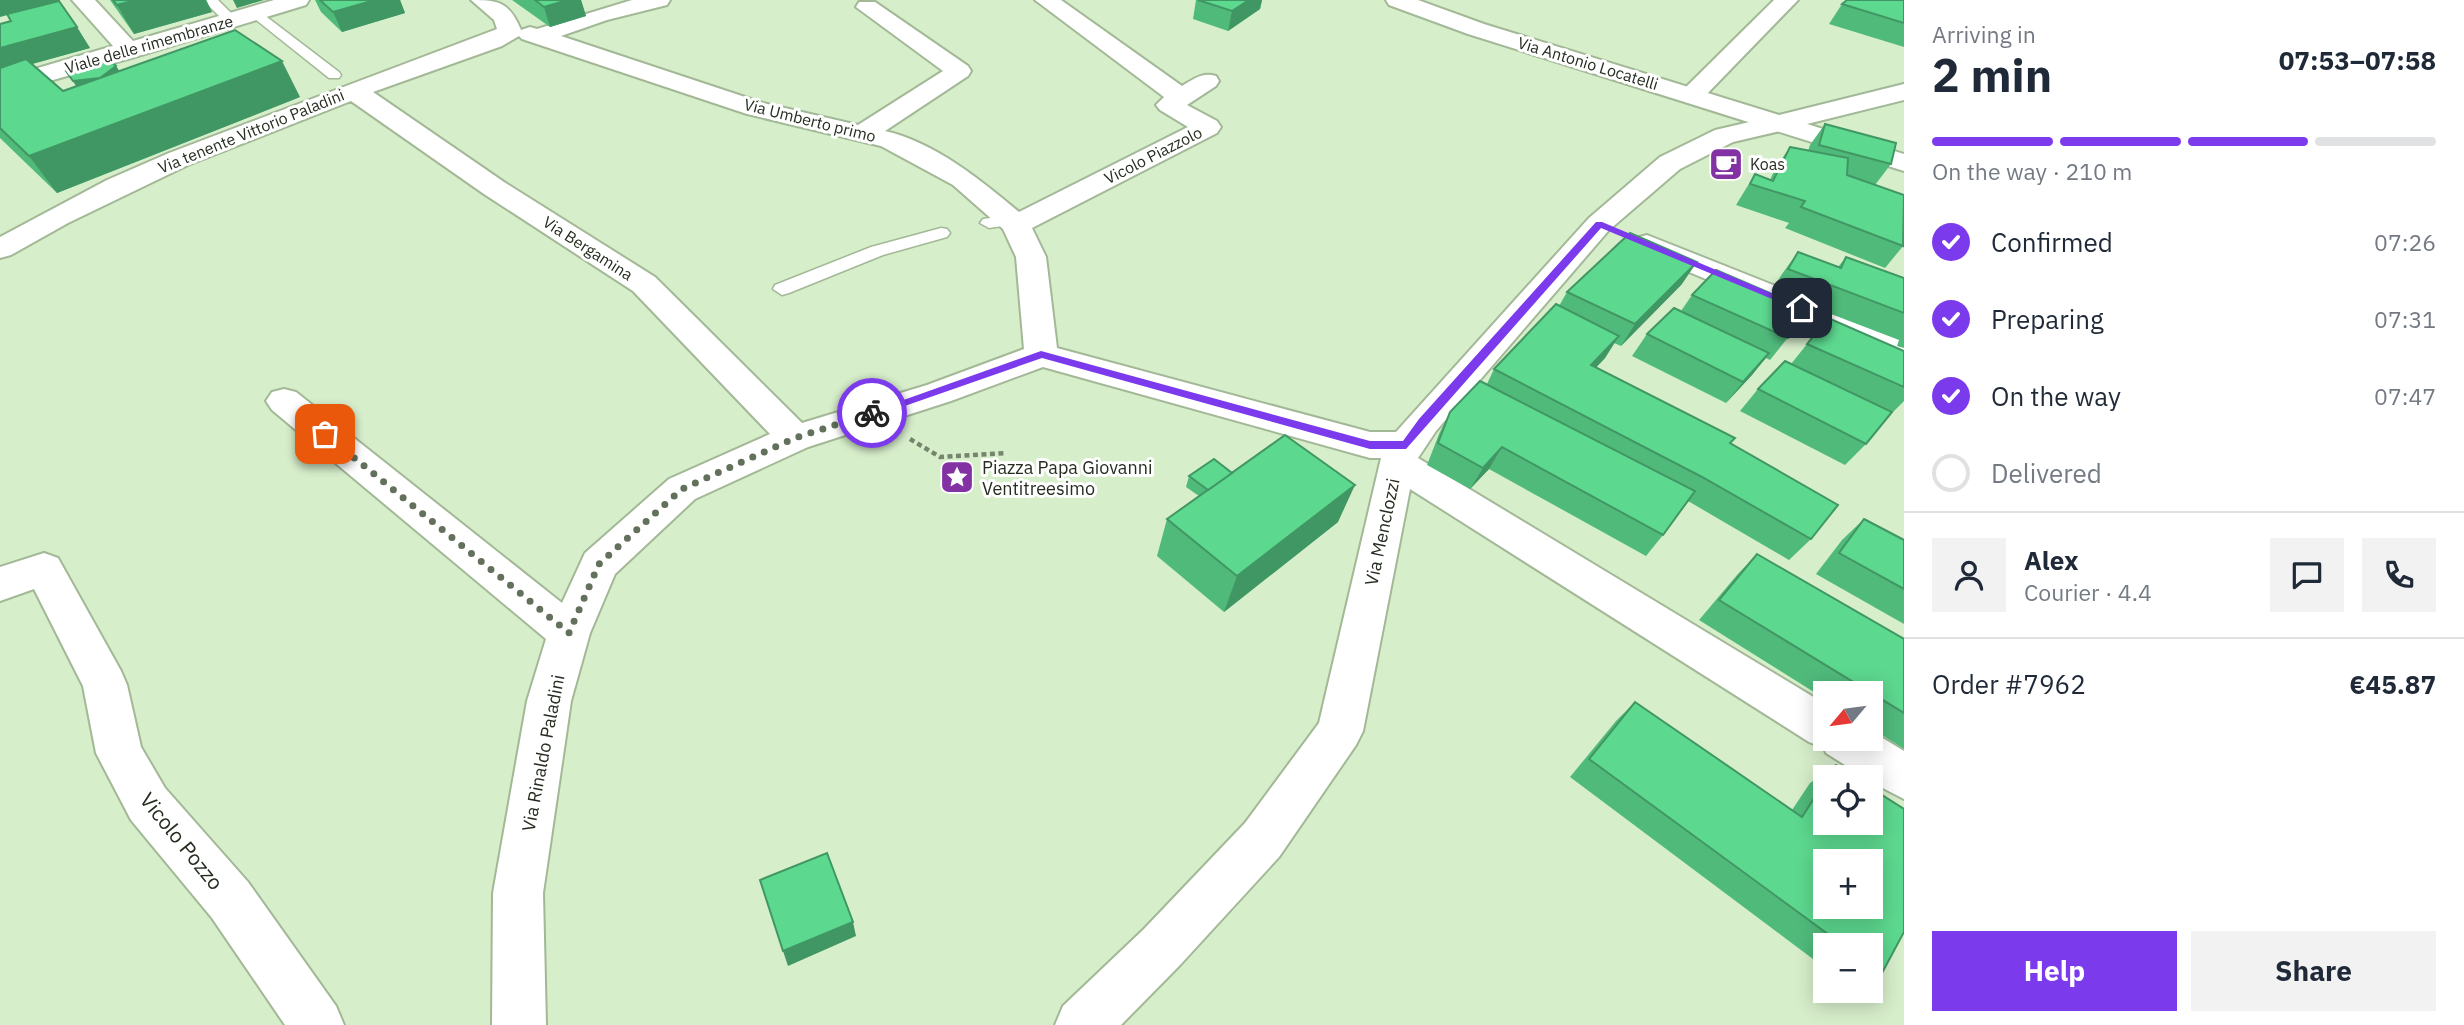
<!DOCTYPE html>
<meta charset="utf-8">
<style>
:root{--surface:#fff;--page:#f2f2f3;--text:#1f2937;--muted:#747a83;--line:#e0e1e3;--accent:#7c3aed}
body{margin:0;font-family:"IBM Plex Sans",sans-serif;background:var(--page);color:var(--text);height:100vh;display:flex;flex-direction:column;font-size:26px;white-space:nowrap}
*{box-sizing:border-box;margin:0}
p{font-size:23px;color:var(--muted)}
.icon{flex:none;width:38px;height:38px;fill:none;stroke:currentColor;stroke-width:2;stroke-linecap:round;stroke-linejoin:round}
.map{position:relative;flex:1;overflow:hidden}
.sheet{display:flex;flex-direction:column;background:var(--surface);width:560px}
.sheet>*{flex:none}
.needle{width:46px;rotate:241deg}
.buttons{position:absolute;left:1813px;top:681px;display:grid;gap:14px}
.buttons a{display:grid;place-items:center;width:70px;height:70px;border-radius:0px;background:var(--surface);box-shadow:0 4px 18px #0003;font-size:35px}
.pin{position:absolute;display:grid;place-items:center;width:60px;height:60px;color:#fff;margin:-30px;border-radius:14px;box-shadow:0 4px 10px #0006}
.courier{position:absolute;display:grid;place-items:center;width:70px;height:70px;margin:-35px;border:5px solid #7c3aed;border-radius:50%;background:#fff;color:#222;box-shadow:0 2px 9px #0007}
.head em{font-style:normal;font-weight:800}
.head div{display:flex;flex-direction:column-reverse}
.head{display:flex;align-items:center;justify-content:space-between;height:119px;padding:0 28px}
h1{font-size:46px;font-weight:800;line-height:52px}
.bar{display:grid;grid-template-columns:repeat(4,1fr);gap:10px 7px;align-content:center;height:84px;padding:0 28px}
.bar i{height:9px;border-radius:5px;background:var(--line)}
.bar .current{background:var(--accent)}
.bar p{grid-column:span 4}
.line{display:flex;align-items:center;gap:18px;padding:0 28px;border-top:2px solid var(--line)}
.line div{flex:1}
.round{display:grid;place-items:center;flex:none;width:74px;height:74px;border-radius:0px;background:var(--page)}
ol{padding:0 28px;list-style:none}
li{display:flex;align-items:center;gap:21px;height:77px}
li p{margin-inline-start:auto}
li .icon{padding:7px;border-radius:50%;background:var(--accent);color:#fff;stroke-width:4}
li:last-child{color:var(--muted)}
li i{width:38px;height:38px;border:4px solid var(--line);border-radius:50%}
.primary-button{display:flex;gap:14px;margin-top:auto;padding:14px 28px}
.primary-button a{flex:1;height:80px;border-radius:0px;background:var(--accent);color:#fff;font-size:28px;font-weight:800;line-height:80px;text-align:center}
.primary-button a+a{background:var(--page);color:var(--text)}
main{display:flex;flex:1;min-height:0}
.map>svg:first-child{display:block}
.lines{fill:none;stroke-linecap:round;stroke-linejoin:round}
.service-casing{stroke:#a2b896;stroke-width:3}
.minor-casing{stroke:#a2b896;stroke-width:4}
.tertiary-casing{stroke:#a2b896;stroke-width:4}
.path{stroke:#76856e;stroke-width:4.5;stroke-dasharray:5 3.5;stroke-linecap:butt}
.service{fill:#fff;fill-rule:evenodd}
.minor{fill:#fff;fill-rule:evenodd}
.tertiary{fill:#fff;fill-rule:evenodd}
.wall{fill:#50ba7b}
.shaded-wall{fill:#419764}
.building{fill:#5dd88f;stroke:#419764;stroke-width:2;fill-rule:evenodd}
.route{fill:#7c3aed}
.done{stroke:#63715c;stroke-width:7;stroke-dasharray:0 12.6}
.labels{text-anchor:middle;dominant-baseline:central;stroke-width:6;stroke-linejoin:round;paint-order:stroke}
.far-street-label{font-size:16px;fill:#252d20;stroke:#fff}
.far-poi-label{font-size:16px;fill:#252d20;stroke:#fff;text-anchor:start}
.poi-label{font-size:18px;fill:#252d20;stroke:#fff;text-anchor:start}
.street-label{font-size:18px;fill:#252d20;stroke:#fff}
.near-street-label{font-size:21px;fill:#252d20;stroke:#fff}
</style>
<main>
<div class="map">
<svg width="1904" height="1025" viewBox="0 0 1904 1025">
<rect width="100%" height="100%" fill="#d7eecb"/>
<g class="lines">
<g class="service-casing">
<g id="service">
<path d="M203,0H218L238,20L236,23H226Z"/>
<path d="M255,8L339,72L341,75L339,78H329L250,15L248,12Z"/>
<path d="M1010,215L1016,216L1019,220L1016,224L989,228L980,223L983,219Z"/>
<path d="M941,228L947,229L950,233L947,237L883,255L789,293L782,295L773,289L775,285L871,247Z"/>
</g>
</g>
<g class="minor-casing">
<g id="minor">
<path d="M72,0H95L133,41L274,0H309L306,5L138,56L0,95V79L113,46Z"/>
<path d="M471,0C499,0 509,2 521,30L530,27L537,29L632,0H670L667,5L607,20L561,36L763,103L858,125L943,71L856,7L859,2H875L968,66L971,71L968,76L885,131C934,142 981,180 1019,212L1188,127L1160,110L1156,105L1164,97L1035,0H1061L1182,86C1194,79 1202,72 1216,76L1219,81L1216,86L1187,105L1217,121L1221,127L1217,133L1032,228L1046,257L1057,348L1370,432H1396L1589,218L1660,157L1715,130L1780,115L1789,117L1793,123L1789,129L1733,142L1680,169L1609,230L1436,431L1418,458L1825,704V738H1871V731L1904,751V799L1871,782V777H1864L1826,753L1824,748L1809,742L1410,489L1363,731L1356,745L1279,857L1180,965L1121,1025H1055L1063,1006L1144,929L1245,823L1319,723L1381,458H1370L1043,367L951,401L808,447L695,499L615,574L590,633L571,701L543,893L546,1025H492L493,893L527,701L546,639L272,410L266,401L272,392L284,389L296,392L562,603L585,553L669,479L770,434L633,291L484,194L351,101L188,165L68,223L11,255L0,258V237L107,180L169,153L497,29L494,20ZM519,36L522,39L747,114L881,146L953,185L1003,229L1016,257L1024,349L927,385L802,423L655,277L504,182L373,92L502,46Z"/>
<path d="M1774,0H1798L1701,100L1692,103L1683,100L1679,95L1683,90Z"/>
<path d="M1647,235L1904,337V361L1636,250L1632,244L1636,238Z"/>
<path d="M44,553L58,558L121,671L127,685L141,747L165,788L248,882L336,1006L344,1025H285L212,918L131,820L96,753L83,686L34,589L0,601V567Z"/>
</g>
</g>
<g class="tertiary-casing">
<path id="tertiary" d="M1386,0H1418L1484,24L1779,115L1904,84V100L1807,124L1904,154V171L1468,34L1389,5Z"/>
</g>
<path class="path" d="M910,439L940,457L1006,453"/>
<use href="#service" class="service"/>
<use href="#minor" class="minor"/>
<use href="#tertiary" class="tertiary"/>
</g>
<g class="wall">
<path d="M0,0H60V1H59L90,48L31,64L63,91L76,86L66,71L116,66L119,71L300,97L57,193L0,138V24L11,21Z"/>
<path d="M110,0H206L212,12L134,34Z"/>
<path d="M315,0H400L405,13L342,32L321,12Z"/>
<path d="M512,0H581L586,16L550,27Z"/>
<path d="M1196,0H1262L1260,9L1228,31L1193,19Z"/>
<path d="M1904,0V47L1829,24L1842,4Z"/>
<path d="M1825,124L1891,164L1875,185L1904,245L1885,268L1785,228L1789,223L1736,205L1755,174L1770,180L1775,169L1790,147L1808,151L1810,145Z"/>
<path d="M1798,252L1838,267L1846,257L1904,278V348L1897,346L1899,340L1771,291L1782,274Z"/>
<path d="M1682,284L1621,346L1614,343L1605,358L1596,367L1730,444L1811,539L1789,560L1688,501L1663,535L1646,556L1489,469L1470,489L1427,465L1439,434L1450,412L1487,384L1494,369L1559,306L1567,292Z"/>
<path d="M1692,295L1810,310L1770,360L1766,358L1752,375L1726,403L1632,356L1647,334L1681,311Z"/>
<path d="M1828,318L1904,351V401L1892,413H1891L1866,444L1845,465L1740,411L1758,389L1791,364Z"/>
<path d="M1232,473L1338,522L1224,612L1157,556L1167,519L1199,496L1186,487L1189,476Z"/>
<path d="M1864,519L1904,540V624L1816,574L1842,540Z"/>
<path d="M1757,554L1904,639V749L1871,728V693H1825V699L1699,620L1737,575Z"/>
<path d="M1635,702L1792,810L1810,783L1836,765L1855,777H1825V822L1882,973L1871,978V945H1825V968L1570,777L1616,721Z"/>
</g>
<g class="shaded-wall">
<path d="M0,0H60V1L0,17Z"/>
<path d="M136,0H206L212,12L134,34L117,5Z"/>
<path d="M233,0H264L237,8Z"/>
<path d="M375,0H400L405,13L342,32L333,12Z"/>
<path d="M568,0H581L586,16L550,27L544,7Z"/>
<path d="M1249,0H1262L1260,9L1228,31L1232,11Z"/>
<path d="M77,27L90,48L0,73V48Z"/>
<path d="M282,61L300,97L57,193L29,156Z"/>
<path d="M116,66L123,77L80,91L73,81Z"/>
<path d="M1697,262L1682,284L1621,346L1635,324Z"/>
<path d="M1619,336L1605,358L1578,387L1591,365Z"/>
<path d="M1769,353L1752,375L1726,403L1743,382Z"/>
<path d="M1502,447L1489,469L1470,489L1483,468Z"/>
<path d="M1355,485L1338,522L1224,612L1237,576Z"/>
<path d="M853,922L856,936L788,966L783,951Z"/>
</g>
<g class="building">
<path d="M113,0H136L117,5Z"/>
<path d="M320,0H375L333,12Z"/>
<path d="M535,0H568L544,7Z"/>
<path d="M1198,0H1249L1232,11Z"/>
<path d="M1847,0H1904V23L1842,4Z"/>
<path d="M59,1L77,27L0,48V24L11,21L7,14Z"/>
<path d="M235,30L282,61L29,156L0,128V68L26,59L63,91Z"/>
<path d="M108,58L116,66L100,78L73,81L66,71L82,61Z"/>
<path d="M1825,124L1896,143L1891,164L1819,145Z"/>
<path d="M1790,147L1848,158L1847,175L1904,195L1903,246L1801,207L1805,201L1750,184L1755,174L1773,181Z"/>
<path d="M1630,233L1697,262L1635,324L1567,292Z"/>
<path d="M1798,252L1841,268L1846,257L1904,278V313L1788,269Z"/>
<path d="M1716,270L1810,310L1788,338L1692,295Z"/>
<path d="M1556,304L1619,336L1591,365L1735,438L1730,443L1838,505L1811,539L1702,477L1494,369Z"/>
<path d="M1674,308L1769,353L1743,382L1647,334Z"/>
<path d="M1828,318L1904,351V387L1807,344Z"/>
<path d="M1785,361L1892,412L1866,444L1758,389Z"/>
<path d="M1480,381L1695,491L1663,535L1502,447L1483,468L1438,443L1450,412Z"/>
<path d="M1285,435L1355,485L1237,576L1167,519Z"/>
<path d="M1214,459L1232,473L1208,490L1189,476Z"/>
<path d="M1864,519L1904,540V589L1839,553Z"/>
<path d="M1757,554L1904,639V713L1719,600Z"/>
<path d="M1635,702L1802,817L1825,781V822H1871V788L1904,809V932L1882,973L1871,965V945H1843L1589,759ZM1825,861H1871V906H1825Z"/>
<path d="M1836,765L1855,777H1828Z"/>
<path d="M827,853L853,922L783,951L760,880Z"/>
</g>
<path class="route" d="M1596,222H1602L1807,308L1799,310L1601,228L1406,449H1370L1042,358L876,416L867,413L1041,351L1370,441H1403L1419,419Z"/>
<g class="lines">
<path class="done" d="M325,434L569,633L599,564L682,489L795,438L872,413"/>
</g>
<defs>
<g id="cafe-square" transform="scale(1.75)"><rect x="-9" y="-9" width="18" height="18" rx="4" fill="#8232a2" stroke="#fff"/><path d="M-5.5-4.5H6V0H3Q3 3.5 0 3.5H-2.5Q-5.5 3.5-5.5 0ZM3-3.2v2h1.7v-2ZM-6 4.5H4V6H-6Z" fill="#fff"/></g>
<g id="sight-square" transform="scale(1.75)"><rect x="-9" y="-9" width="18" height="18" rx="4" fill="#8232a2" stroke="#fff"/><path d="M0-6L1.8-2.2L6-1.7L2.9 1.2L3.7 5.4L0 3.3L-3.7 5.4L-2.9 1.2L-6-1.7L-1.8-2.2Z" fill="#fff"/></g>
</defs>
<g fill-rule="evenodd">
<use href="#cafe-square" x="1726" y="164"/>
<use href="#sight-square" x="957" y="477"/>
</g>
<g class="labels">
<g class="far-street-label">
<text transform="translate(149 44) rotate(-16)">Viale delle rimembranze</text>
<text transform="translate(1588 63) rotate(17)">Via Antonio Locatelli</text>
<text transform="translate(810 120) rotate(14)">Via Umberto primo</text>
<text transform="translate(251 131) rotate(-22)">Via tenente Vittorio Paladini</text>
<text transform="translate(1153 155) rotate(-27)">Vicolo Piazzolo</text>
<text transform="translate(588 248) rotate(33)">Via Bergamina</text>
</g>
<g class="far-poi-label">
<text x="1750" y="164">Koas</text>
</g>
<g class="poi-label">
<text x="982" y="467">Piazza Papa Giovanni<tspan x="982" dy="21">Ventitreesimo</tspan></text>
</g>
<g class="street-label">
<text transform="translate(1382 532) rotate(-78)">Via Menclozzi</text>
<text transform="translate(543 753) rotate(-79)">Via Rinaldo Paladini</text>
</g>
<g class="near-street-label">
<text transform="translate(182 841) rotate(51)">Vicolo Pozzo</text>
</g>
</g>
</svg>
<div class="buttons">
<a><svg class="needle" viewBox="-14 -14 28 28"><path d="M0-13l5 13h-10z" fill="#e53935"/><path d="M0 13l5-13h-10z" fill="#747a83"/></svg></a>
<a><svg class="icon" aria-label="locate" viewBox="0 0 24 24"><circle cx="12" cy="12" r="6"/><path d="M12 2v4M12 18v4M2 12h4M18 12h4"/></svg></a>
<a>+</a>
<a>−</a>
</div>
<div class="pin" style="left:325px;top:434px;background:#ea580c"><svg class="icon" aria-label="bag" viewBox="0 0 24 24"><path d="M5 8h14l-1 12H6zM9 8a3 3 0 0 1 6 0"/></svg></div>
<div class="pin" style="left:1802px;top:308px;background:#1f2937"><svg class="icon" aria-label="home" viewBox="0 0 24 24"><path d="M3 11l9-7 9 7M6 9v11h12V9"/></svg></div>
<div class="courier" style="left:872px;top:413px"><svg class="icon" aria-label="bike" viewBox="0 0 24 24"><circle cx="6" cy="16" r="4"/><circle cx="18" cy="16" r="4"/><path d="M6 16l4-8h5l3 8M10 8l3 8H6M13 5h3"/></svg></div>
</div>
<section class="sheet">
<div class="head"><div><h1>2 min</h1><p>Arriving in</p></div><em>07:53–07:58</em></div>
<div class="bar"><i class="current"></i><i class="current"></i><i class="current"></i><i></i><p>On the way · 210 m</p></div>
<ol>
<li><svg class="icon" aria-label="check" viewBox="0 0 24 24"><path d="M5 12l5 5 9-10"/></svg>Confirmed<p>07:26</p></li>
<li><svg class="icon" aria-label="check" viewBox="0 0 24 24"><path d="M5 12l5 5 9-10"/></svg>Preparing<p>07:31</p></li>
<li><svg class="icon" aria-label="check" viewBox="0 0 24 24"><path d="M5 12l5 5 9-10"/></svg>On the way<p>07:47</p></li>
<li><i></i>Delivered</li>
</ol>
<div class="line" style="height:126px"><a class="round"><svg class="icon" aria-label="person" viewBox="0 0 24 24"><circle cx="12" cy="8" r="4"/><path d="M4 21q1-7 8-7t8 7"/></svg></a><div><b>Alex</b><p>Courier · 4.4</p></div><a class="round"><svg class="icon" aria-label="chat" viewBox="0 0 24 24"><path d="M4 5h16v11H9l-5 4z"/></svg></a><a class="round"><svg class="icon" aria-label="phone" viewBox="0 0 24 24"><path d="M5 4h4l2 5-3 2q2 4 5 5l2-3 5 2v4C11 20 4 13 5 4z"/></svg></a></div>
<div class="line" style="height:91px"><div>Order #7962</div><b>€45.87</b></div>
<div class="primary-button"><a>Help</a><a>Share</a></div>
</section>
</main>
